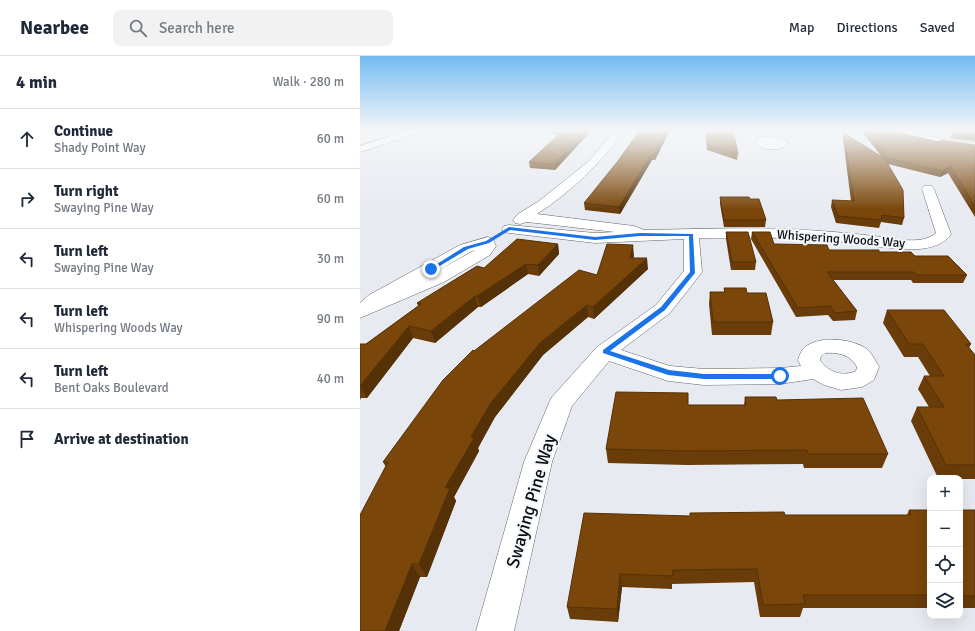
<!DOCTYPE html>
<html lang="en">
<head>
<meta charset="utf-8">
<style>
  body { margin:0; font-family:Signika,sans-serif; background:#f2f2f3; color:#1f2937 }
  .controls { position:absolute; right:12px; bottom:12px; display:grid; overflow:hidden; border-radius:8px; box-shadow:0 4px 16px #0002 }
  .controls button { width:36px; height:36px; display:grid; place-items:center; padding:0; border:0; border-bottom:1px solid #e0e1e3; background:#fff; color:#1f2937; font:20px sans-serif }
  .stop { position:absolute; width:12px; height:12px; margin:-9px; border:3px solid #1a73e8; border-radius:50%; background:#fff }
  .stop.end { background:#1a73e8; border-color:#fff; box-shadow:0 1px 4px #0008 }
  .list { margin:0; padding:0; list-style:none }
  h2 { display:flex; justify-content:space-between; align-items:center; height:52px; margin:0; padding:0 16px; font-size:17px }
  h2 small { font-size:13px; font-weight:400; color:#747a83 }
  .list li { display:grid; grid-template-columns:26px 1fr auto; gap:12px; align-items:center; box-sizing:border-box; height:60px; padding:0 16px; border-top:1px solid #e0e1e3 }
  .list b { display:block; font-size:15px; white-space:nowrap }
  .list p { margin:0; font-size:13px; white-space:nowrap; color:#747a83 }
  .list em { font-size:13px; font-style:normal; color:#747a83 }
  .icon { flex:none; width:22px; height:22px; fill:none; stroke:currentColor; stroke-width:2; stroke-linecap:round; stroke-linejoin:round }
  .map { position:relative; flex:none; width:615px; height:575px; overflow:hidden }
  header { display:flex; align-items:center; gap:24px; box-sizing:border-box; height:56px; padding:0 20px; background:#fff; border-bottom:1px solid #e0e1e3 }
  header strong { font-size:19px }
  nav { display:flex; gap:22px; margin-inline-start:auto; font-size:14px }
  .search { width:280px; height:36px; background:#f2f2f3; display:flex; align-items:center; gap:10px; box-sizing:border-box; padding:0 14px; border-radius:8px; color:#747a83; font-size:15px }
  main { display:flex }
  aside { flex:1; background:#fff }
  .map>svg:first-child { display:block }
</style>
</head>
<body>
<header>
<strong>Nearbee</strong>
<div class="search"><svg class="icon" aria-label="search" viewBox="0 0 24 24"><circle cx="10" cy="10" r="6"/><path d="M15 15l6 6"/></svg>Search here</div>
<nav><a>Map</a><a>Directions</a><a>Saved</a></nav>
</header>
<main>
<aside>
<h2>4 min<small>Walk · 280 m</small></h2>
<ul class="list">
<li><svg class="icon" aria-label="ahead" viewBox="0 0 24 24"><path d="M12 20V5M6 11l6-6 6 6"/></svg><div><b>Continue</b><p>Shady Point Way</p></div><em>60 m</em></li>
<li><svg class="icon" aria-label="right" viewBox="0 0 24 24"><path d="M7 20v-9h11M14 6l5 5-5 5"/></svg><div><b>Turn right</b><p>Swaying Pine Way</p></div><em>60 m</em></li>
<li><svg class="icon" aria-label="left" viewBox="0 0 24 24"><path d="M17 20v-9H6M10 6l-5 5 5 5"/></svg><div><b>Turn left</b><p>Swaying Pine Way</p></div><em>30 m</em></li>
<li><svg class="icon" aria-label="left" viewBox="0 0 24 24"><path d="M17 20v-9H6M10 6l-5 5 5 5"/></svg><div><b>Turn left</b><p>Whispering Woods Way</p></div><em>90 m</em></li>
<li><svg class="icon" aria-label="left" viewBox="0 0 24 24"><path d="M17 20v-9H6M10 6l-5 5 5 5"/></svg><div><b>Turn left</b><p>Bent Oaks Boulevard</p></div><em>40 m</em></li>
<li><svg class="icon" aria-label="arrive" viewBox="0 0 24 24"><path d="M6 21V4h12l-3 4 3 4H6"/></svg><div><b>Arrive at destination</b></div></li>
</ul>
</aside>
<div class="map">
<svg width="615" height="575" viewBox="0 0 615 575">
  <rect width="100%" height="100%" fill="#e7eaf0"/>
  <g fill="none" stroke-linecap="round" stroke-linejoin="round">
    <defs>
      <path id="minor" d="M 50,74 L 63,74 L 61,76 L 0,96 L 0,90 Z
        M 255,74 L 265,74 C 241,107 211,136 177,158 L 274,170 L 284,174 C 342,173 401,170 460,175 C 478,176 496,178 514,180 C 533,182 561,190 576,177 L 562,133 L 564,130 L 572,130 L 574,133 L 591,178 C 585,188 571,192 559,193 C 526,194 492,186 458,183 C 419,181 379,182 339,182 L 342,216 L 339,220 L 310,257 L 261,294 L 310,310 L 344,313 L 420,312 L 441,310 L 438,304 C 440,298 442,292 448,289 C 463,280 489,283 504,291 C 511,295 515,304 519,311 L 514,324 L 502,331 L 481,334 L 464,329 L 453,323 L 420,328 L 344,329 L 308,325 L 249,305 L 212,350 L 192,406 L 154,575 L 116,575 L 164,406 L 189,347 L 192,341 L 237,291 L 296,249 L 324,215 L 324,183 L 235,187 L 149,177 L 144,176 L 142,173 L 144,170 L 149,169 L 235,177 L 255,176 L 167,166 L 160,168 L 155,167 L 153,164 L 158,158 L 179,145 L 229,105 ZM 465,297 C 478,296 491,299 497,311 L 496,315 C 482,321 468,316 460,304 L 461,300 Z
        M 543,74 L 554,74 L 573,81 L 615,87 L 615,93 C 597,91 556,88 543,74 Z
        M 408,80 L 421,82 L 429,87 C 421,96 403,95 395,87 L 398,82 Z
        M 128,181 L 133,183 L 136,190 L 130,199 L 84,226 L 0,262 L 0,247 L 9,239 L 100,189 ZM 115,194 L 72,218 L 112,195 Z"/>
    </defs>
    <!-- minor casing -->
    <use href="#minor" stroke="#616469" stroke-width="1"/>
    <!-- minor -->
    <use href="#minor" fill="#fff" fill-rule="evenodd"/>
  </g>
  <!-- wall -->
  <path fill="#693c09" d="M 182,74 L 232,74 L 195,114 L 170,112 L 169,106 L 198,79 Z
    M 310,74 L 295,104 L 292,104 L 260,158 L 225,154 L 224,147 Z
    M 346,74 L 373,74 L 378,98 L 377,104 L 347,94 Z
    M 501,74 L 531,74 L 532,75 L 579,86 L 615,89 L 615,161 L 588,117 L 580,121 L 528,108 L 544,162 L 542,169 L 521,166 L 519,172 L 476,167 L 471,151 L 472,144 L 491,145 L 483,83 L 484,77 L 521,100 Z
    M 615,74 L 615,85 L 590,82 L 592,76 Z
    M 360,141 L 390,143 L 406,164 L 405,171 L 364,171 L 360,148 Z
    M 366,176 L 396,206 L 395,214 L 371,214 L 366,183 Z
    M 392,176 L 414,188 L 469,194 L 519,196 L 555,200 L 607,219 L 603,227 L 553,227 L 551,224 L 473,224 L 497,255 L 495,264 L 473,265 L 468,259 L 436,261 L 391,183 Z
    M 198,188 L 199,198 L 179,220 L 168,218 L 121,251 L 118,251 L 75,287 L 53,282 L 7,342 L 1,342 L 0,344 L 0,288 L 6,288 L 58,250 L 57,247 L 124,212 Z
    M 273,189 L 273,202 L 288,213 L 234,263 L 228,261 L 183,299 L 135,361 L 118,392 L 119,395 L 94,441 L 96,445 L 67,521 L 60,521 L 39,575 L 0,575 L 26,411 L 23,406 L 114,295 L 237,219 Z
    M 364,232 L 387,237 L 413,266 L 411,279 L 352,279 L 349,248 L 350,236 L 364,236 Z
    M 527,254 L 611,288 L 609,292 L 615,299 L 615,423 L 600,423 L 600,422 L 578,422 L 551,365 L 557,351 L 569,351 L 558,333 L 564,320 L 570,320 L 558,301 L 544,301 L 523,267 Z
    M 385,341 L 417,344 L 528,398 L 522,412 L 444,412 L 443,408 L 327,409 L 248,407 L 246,393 L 328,349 L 384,349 Z
    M 549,454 L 570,454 L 570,552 L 443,552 L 440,561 L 400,561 L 394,526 L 312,528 L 312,533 L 262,531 L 258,566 L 210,563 L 207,551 L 330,460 L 547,459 Z
    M 600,454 L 615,454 L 615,552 L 600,552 Z"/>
  <!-- shaded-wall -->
  <path fill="#553107" d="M 227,74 L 232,74 L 195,114 L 194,108 Z
    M 307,74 L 310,74 L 295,104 L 294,98 Z
    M 291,98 L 292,104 L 260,158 L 259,151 Z
    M 590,110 L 588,117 L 580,121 L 582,115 Z
    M 198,188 L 199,198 L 179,220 L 178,209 Z
    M 273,189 L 274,200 L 271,213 L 270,202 Z
    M 287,202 L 288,213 L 234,263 L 233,251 Z
    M 166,208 L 168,218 L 121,251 L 117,240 Z
    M 115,240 L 118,251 L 75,287 L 71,275 Z
    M 227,249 L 228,261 L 183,299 L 135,361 L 118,392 L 119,395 L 94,441 L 96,445 L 67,521 L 59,508 L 85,432 L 111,381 L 130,348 L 180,287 Z
    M 49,270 L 53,282 L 7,342 L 0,330 Z
    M 52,508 L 60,521 L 39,575 L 25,575 Z
    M 260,518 L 262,531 L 258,566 L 257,553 Z"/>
  <!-- building -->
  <path fill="#7a460a" stroke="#553107" d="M 196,74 L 227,74 L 194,108 L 169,106 L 202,76 Z
    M 280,74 L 307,74 L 294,98 L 291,98 L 259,151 L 224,147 L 258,105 Z
    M 347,74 L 373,74 L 378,98 L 347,89 Z
    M 506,74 L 531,74 L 532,75 L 579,86 L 581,84 L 615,89 L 615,150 L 590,110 L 582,115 L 528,102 Z
    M 595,74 L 615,74 L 615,80 L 592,76 Z
    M 484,77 L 525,103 L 543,134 L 544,162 L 522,159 L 521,164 L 478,160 L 472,144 L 494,145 Z
    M 360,141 L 389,141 L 390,143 L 399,143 L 406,164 L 364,164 Z
    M 366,176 L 388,176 L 396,206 L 372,206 Z
    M 392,176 L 410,176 L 414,188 L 467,189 L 469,194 L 519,194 L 519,196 L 551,196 L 555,200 L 588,200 L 607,219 L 556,219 L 554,216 L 467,216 L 497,255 L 475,257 L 470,250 L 438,252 Z
    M 157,183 L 198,188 L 178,209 L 166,208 L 117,240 L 115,240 L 71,275 L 49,270 L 0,330 L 0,288 L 6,288 L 61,248 L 57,247 L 117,210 L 124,212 Z
    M 247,188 L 273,189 L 270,202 L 287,202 L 233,251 L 227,249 L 180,287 L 130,348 L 111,381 L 114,382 L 85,432 L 90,432 L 59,508 L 52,508 L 25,575 L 0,575 L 0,459 L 28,406 L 23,406 L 83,324 L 113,294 L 114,295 L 219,214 L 237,219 Z
    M 364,232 L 386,232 L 387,237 L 406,237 L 413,266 L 353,266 L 350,236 L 365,236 Z
    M 527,254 L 584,254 L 611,288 L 606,288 L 615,299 L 615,409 L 586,409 L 557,351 L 584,351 L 564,320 L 584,320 L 563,288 L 549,288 Z
    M 256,336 L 328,337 L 328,349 L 386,349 L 385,341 L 416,341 L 417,344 L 503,342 L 528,398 L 448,398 L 447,394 L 327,395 L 246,393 Z
    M 549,454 L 570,454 L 570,539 L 443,539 L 445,548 L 403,549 L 397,513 L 313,514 L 312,520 L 260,518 L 257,553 L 207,551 L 224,457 L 330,460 L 330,457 L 424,456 L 425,459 L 551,459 Z
    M 600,454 L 615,454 L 615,540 L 600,540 Z"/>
  <!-- sky -->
  <linearGradient id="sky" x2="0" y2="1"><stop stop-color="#74bbf1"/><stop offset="0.48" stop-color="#f4f6f8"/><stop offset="1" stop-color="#f4f6f8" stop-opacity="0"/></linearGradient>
  <rect width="615" height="154" fill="url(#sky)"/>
  <!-- route -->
  <path fill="#1a73e8" d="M 149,171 L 235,181 L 280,177 L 333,178 L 335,217 L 305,254 L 250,295 L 309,314 L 344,318 L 420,318 L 424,320 L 420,323 L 344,323 L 308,319 L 243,297 L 243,294 L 301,251 L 330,216 L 329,180 L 280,180 L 235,184 L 150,174 L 129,187 L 108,193 L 73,214 L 69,213 L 104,191 L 126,185 Z"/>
  <g text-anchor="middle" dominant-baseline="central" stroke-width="4" stroke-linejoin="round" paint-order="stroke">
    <!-- far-street labels -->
    <g font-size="13" fill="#0d0e10" stroke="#f4f8fd">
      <text transform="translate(481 183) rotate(4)">Whispering Woods Way</text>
    </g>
    <!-- near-street labels -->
    <g font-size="18" fill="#0d0e10" stroke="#f4f8fd">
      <text transform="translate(171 445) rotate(-74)">Swaying Pine Way</text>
    </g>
  </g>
</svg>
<div class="controls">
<button>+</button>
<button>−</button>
<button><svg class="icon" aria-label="locate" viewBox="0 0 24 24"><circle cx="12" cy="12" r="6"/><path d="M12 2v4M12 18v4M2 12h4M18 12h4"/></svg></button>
<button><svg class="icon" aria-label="layers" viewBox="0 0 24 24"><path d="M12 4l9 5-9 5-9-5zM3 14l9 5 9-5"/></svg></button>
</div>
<div class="stop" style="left:420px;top:320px"></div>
<div class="stop end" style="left:71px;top:213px"></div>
</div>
</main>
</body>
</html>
